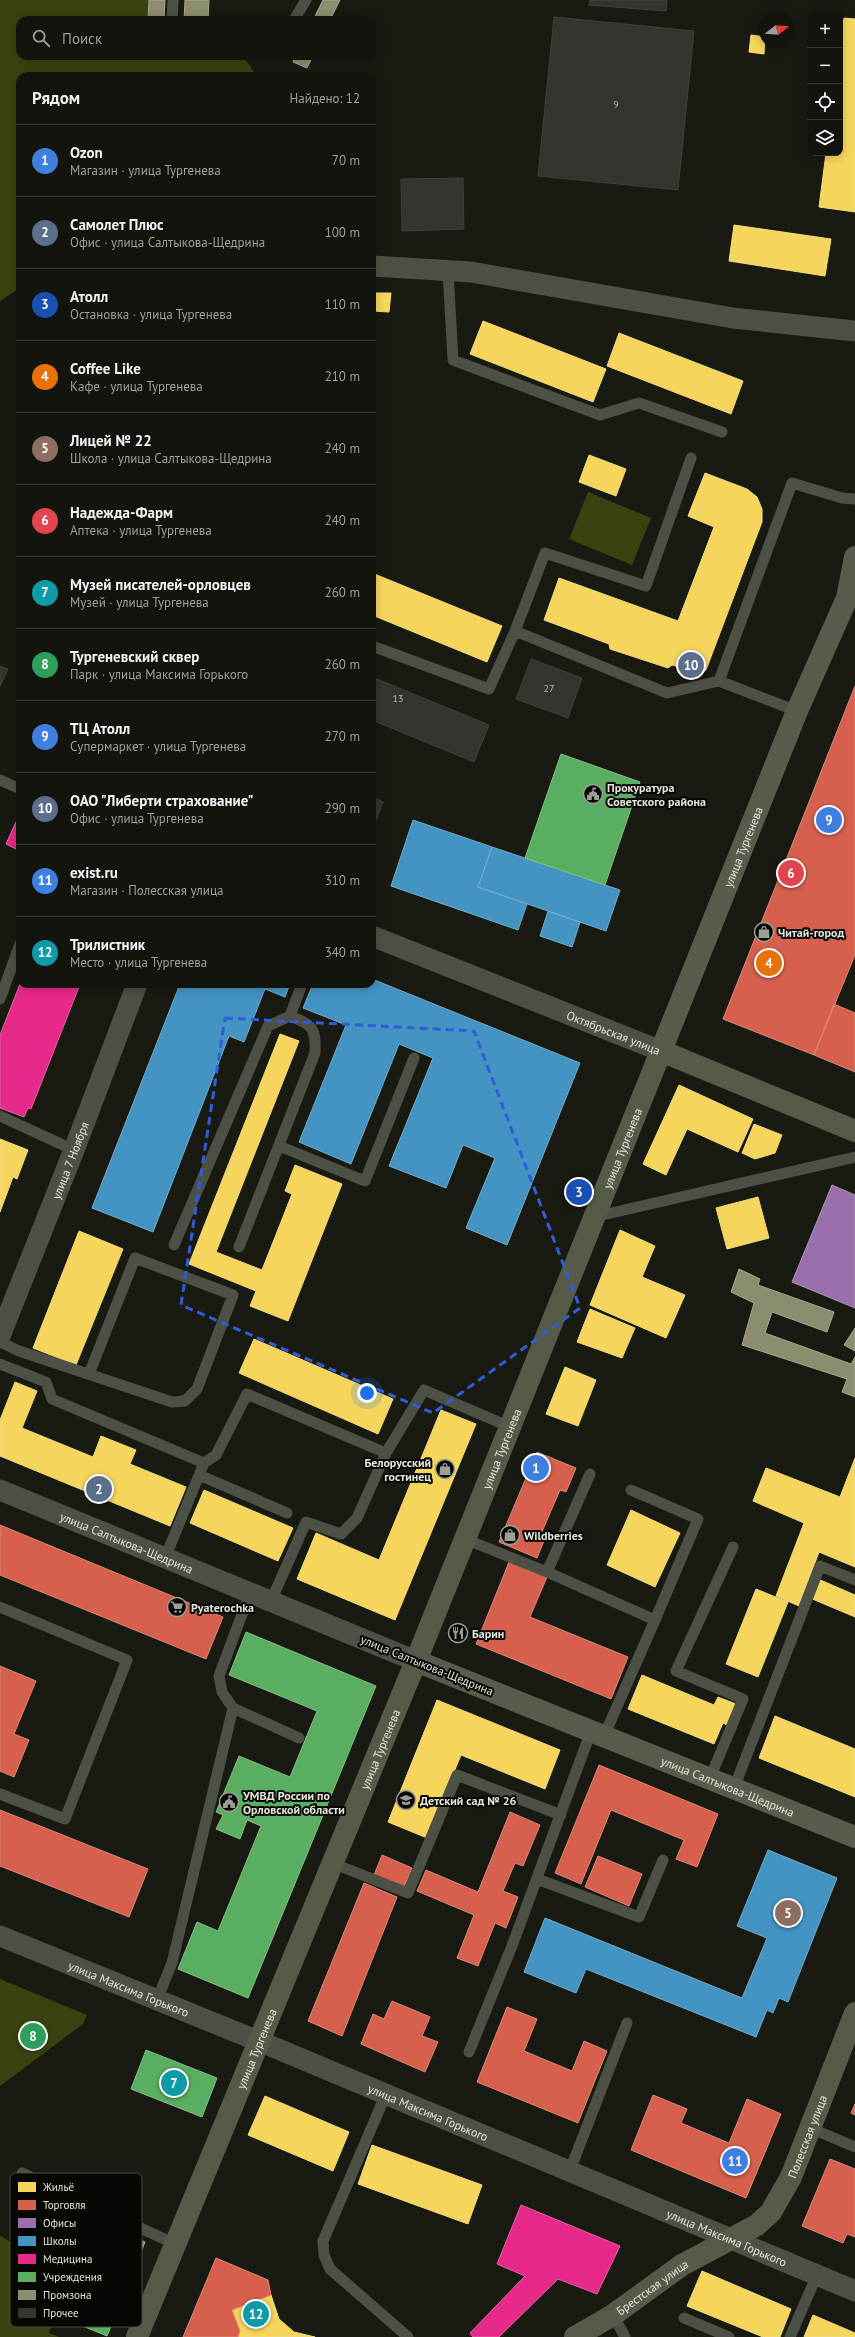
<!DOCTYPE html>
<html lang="ru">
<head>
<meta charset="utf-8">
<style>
  body { margin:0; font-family:"PT Sans",sans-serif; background:#20211c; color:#f1f3f6 }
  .controls { position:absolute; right:12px; top:12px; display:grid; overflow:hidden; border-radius:8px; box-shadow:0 2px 10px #0003 }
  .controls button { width:36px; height:36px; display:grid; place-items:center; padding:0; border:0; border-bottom:1px solid #32332e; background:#13140e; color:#f1f3f6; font:20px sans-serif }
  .compass { position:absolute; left:759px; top:12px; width:36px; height:36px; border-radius:50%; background:#13140e; box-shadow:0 2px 10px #0003; rotate:73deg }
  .you { position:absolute; left:367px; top:1393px; width:14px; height:14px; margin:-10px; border:3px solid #fff; border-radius:50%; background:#1a73e8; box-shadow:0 0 0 6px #1a73e833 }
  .badge { display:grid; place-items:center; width:26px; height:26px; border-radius:50%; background:#9c9f95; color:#fff; font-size:13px; font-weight:700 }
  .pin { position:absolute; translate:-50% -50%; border:2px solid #fff; box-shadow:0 1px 4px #0006 }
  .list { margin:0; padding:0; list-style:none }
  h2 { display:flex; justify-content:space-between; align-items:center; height:52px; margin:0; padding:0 16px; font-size:17px }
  h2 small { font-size:13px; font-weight:400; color:#9d9e9e }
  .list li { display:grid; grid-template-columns:26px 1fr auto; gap:12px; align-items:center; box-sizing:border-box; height:72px; padding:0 16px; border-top:1px solid #32332e }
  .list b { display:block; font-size:15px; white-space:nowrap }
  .list p { margin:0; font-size:13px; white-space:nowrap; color:#9d9e9e }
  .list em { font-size:13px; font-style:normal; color:#9d9e9e }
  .icon { flex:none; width:22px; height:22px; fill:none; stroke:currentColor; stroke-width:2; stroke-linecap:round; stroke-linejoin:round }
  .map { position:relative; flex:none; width:855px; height:2337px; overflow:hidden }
  .search { position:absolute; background:#13140e; box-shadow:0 2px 10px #0003; left:16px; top:16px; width:360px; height:44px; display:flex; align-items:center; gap:10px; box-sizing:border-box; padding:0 14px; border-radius:12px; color:#9d9e9e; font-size:15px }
  .panel { position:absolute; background:#13140e; box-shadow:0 2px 10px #0003; left:16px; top:72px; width:360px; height:916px; border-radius:12px }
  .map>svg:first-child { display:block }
</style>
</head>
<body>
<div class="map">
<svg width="855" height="2337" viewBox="0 0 855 2337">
  <rect width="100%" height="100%" fill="#191a12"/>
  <!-- green -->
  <path fill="#394310" d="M 0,0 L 149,0 L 148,20 L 20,20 L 20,56 L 146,56 L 146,59 L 162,59 L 168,56 L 243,56 L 257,76 L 20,76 L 20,288 L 0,301 Z
    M 588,492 L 651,518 L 632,565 L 569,539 Z
    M 0,1979 L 87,2015 L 83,2024 L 0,2086 Z
    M 0,2235 L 40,2263 L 25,2306 L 53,2319 L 49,2333 L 59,2337 L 0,2337 Z"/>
  <!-- homes -->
  <path fill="#f6d55c" stroke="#f0da82" d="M 844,18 L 855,19 L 855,212 L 819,207 L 826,153 L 840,153 L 840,46 Z
    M 751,35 L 765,37 L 764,54 L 749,52 Z
    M 734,225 L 831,239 L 825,276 L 729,261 Z
    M 372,293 L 391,293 L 389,312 L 372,311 Z
    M 483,321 L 606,369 L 593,402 L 470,354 Z
    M 619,333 L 743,381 L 731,414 L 607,366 Z
    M 589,455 L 626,469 L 616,496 L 579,482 Z
    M 705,473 L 747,489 L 757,497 L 762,509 L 762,522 L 706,670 L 699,673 L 672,665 L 668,668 L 610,649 L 609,644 L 544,620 L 559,578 L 678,621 L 714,527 L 688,516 Z
    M 372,573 L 502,626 L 487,662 L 372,615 Z
    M 280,1034 L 299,1041 L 216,1252 L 262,1270 L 292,1194 L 285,1191 L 295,1165 L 342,1184 L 288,1321 L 250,1306 L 256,1291 L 189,1264 Z
    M 679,1085 L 753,1119 L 738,1152 L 687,1129 L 666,1175 L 643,1164 Z
    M 754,1124 L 782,1135 L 775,1153 L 755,1159 L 742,1153 Z
    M 0,1139 L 28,1150 L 17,1179 L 13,1177 L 0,1212 Z
    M 758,1197 L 769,1238 L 727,1249 L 716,1208 Z
    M 620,1230 L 655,1246 L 642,1277 L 685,1295 L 666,1338 L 590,1305 Z
    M 79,1231 L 123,1249 L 76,1365 L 33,1348 Z
    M 590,1309 L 635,1328 L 622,1358 L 577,1342 Z
    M 254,1339 L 393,1399 L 378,1434 L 239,1373 Z
    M 565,1367 L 596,1380 L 578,1426 L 546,1414 Z
    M 15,1382 L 37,1391 L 22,1428 L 93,1457 L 101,1436 L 136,1450 L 130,1464 L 186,1487 L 170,1526 L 0,1456 L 0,1420 Z
    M 441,1410 L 476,1424 L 395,1620 L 297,1579 L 316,1533 L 379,1560 Z
    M 855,1458 L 855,1567 L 819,1552 L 799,1606 L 776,1596 L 804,1523 L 753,1501 L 766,1468 L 840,1497 Z
    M 204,1490 L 293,1528 L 278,1561 L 190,1523 Z
    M 631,1510 L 680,1533 L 655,1587 L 607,1565 Z
    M 818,1579 L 855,1595 L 855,1617 L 810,1598 Z
    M 756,1589 L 788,1602 L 758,1677 L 726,1664 Z
    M 642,1675 L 714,1705 L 718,1697 L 736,1704 L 727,1725 L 723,1723 L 714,1744 L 628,1709 Z
    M 437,1700 L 560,1750 L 545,1789 L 461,1755 L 427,1838 L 388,1822 Z
    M 775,1716 L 855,1749 L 855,1797 L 759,1758 Z
    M 265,2096 L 349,2132 L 333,2171 L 248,2135 Z
    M 372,2145 L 482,2185 L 468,2224 L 358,2184 Z
    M 702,2271 L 791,2309 L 780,2337 L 763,2337 L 687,2306 Z
    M 271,2295 L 279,2319 L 294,2332 L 315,2337 L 238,2337 L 240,2331 L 232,2310 Z
    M 813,2315 L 855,2333 L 855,2337 L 804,2337 Z"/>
  <!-- shops -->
  <path fill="#d6604d" stroke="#da8878" d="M 855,686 L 855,955 L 814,1055 L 723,1019 Z
    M 834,1004 L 855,1013 L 855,1072 L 814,1055 Z
    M 537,1452 L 576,1468 L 566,1492 L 560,1490 L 541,1534 L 546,1536 L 537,1558 L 499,1542 Z
    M 0,1525 L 223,1617 L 206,1659 L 0,1575 Z
    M 509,1562 L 547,1577 L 530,1617 L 628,1657 L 611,1699 L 476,1644 Z
    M 0,1666 L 36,1681 L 14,1734 L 29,1740 L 14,1777 L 0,1771 Z
    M 599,1765 L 718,1814 L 697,1867 L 676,1859 L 684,1840 L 611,1810 L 581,1884 L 555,1873 Z
    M 0,1810 L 148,1869 L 129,1917 L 0,1866 Z
    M 510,1812 L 540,1825 L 523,1866 L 515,1863 L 503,1891 L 518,1897 L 506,1928 L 495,1923 L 478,1966 L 457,1958 L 474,1915 L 417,1891 L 426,1870 L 478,1892 Z
    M 382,1855 L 412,1868 L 404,1887 L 374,1875 Z
    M 598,1856 L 642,1874 L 629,1906 L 585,1887 Z
    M 364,1883 L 397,1897 L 342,2036 L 308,2021 Z
    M 392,2001 L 430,2017 L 422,2036 L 438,2042 L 425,2072 L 361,2044 L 373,2014 L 384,2019 Z
    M 507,2007 L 537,2019 L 524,2051 L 572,2071 L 584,2041 L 607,2051 L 578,2123 L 477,2082 Z
    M 653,2095 L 687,2109 L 681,2123 L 729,2143 L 747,2099 L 781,2114 L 746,2198 L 631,2150 Z
    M 855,2104 L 855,2115 L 851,2113 Z
    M 830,2159 L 855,2169 L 855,2237 L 847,2234 L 843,2243 L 802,2226 Z
    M 216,2258 L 268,2280 L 271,2295 L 232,2310 L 240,2331 L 238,2337 L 183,2337 Z"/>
  <!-- offices -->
  <path fill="#9970ab" stroke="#af93ba" d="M 832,1185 L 855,1195 L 855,1308 L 792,1282 Z"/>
  <!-- schools -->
  <path fill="#4393c3" stroke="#73acca" d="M 413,820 L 492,847 L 478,887 L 527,904 L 518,930 L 391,886 Z
    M 492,847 L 620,890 L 606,931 L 478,887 Z
    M 548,911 L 580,922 L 572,947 L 540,936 Z
    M 372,979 L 580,1063 L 507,1245 L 466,1228 L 495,1158 L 463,1145 L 446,1188 L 389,1166 L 433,1058 L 399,1044 L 351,1164 L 299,1142 L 346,1025 L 303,1008 L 313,984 L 372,984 Z
    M 180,984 L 290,984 L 285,997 L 265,989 L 244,1042 L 229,1036 L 153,1232 L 92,1208 Z
    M 768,1850 L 837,1878 L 788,2002 L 779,1998 L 773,2013 L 767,2010 L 756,2037 L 586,1969 L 576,1993 L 524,1972 L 545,1918 L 742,1998 L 767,1938 L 737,1926 Z"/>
  <!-- health -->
  <path fill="#e7298a" stroke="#e662a3" d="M 20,813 L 20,851 L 6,844 Z
    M 20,984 L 76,984 L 76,986 L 79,987 L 31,1109 L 28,1108 L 24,1117 L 0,1108 L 0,1035 Z
    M 521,2205 L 620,2246 L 597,2294 L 558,2279 L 499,2337 L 473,2337 L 470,2333 L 525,2276 L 497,2264 Z"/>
  <!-- public -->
  <path fill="#5aae61" stroke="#83bf86" d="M 561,754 L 640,782 L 605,885 L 525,858 Z
    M 246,1632 L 376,1686 L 248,1998 L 178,1969 L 197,1922 L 218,1931 L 261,1826 L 247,1820 L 240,1839 L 216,1829 L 223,1815 L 216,1812 L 239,1756 L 290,1777 L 317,1711 L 229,1675 Z
    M 146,2050 L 217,2078 L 202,2117 L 131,2089 Z
    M 101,2224 L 145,2242 L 107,2336 L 29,2304 L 44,2266 L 78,2280 Z"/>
  <!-- industry -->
  <path fill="#8c8c6e" stroke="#a6a78f" d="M 149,0 L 165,0 L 164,20 L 148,20 Z
    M 185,0 L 209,0 L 208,20 L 184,20 Z
    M 323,0 L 340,0 L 330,20 L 313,20 Z
    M 146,56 L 162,56 L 162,59 L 146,59 Z
    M 295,56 L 313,56 L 307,68 L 293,62 Z
    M 739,1269 L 760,1279 L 758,1285 L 834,1312 L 827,1332 L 772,1312 L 765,1333 L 851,1364 L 855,1357 L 855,1397 L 842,1392 L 847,1379 L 742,1345 L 754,1303 L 731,1292 Z
    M 855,1328 L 855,1351 L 844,1345 Z"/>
  <!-- building -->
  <path fill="#34352e" stroke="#40423a" d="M 590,0 L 667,0 L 666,11 L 589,5 Z
    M 554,17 L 694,31 L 678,190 L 538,176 Z
    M 318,72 L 334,76 L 317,76 Z
    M 463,178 L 464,229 L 402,231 L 401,179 Z
    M 531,659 L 582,678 L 568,718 L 516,699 Z
    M 0,666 L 8,669 L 0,686 Z
    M 372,677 L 489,725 L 474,762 L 372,720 Z
    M 372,797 L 383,802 L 372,830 Z"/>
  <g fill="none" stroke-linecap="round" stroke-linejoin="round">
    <!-- lane -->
    <path stroke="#4d5044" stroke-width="11" d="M 172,20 L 173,0
      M 294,20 L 306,0
      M 448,271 L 453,360 L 600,415 L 639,403 L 722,432
      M 691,458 L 646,586 L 545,553 L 515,631 L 667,693 L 719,681
      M 372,646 L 489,689 L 515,631
      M 797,711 L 719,681 L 792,483 L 842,498 L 855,499
      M 0,780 L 20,789
      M 0,999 L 20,944
      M 0,1116 L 74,1150
      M 279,1146 L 365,1181 L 414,1058
      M 594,1217 L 855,1157
      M 174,1245 L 268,1026 L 290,1016 L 302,984
      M 239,1247 L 315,1053 C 316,1028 313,1025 290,1016
      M 0,1342 L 19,1351 L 172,1402 L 185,1401 L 197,1389 L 233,1295 L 135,1258 L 89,1374
      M 0,1364 L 46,1382 L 52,1399 L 204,1463 L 165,1558
      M 386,1453 L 424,1390 L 510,1427
      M 204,1463 L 216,1455 L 247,1394 L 386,1453 L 357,1518 L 341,1534 L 306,1522 L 271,1601
      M 199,1475 L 287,1513
      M 631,1490 L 698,1519 L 655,1620
      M 465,1539 L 547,1572 L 655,1620 L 604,1736
      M 547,1572 L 590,1474
      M 0,1607 L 127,1660 L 65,1819 L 0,1794
      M 233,1708 L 222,1692 L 219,1676 L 250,1593
      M 710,1778 L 743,1699 L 676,1671 L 733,1547
      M 734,1788 L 820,1566 L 855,1580
      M 332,1863 L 408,1893 L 457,1775 L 561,1815
      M 537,1879 L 639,1917 L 663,1860
      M 157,2000 L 172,1963 L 233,1708 L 299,1738
      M 469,2052 L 512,1946 L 591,1731
      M 386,2094 L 323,2241 L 324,2255 L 330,2269 L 408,2337
      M 810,2128 L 855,2147
      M 570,2170 L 627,2023
      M 22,2173 L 175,2244
      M 613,2315 L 625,2337
      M 684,2318 L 729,2337
      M 790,2337 L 817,2275"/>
    <!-- street -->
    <g stroke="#4d5044" stroke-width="21">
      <path d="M 372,266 L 471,272 L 733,318 L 855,331"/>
      <path id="s1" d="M 372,936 L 661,1051"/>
      <path id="s2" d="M 0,1336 L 74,1150 L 137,984"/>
      <path id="s3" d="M 0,1490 L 416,1661"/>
      <path id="s4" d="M 0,1936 L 278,2049 L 855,2291"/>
    </g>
    <!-- secondary -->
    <g stroke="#595b4d" stroke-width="22">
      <path id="s5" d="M 661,1051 L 797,711 L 847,598 L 855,557"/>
      <path id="s6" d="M 416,1661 L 855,1837"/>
    </g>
    <!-- primary -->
    <g stroke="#565a49" stroke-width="22">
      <path id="s7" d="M 137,2337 L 416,1661 L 661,1051 L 855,1131"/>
      <path id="s8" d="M 575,2337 L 613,2315 L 682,2265 L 757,2225 L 771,2212 L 791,2177 L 855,2013"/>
    </g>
  </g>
  <!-- marked area -->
  <path fill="none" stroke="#315dd8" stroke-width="3" stroke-dasharray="8 5" stroke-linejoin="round" d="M 225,1018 L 474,1031 L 580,1308 L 433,1413 L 181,1305 Z"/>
  <!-- icons -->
  <defs>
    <symbol id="civic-ring" viewBox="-11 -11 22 22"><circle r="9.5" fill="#060703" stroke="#9c9f95" stroke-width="1.5"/><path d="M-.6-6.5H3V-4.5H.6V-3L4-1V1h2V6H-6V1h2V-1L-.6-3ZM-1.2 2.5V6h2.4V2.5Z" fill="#9c9f95"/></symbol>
    <symbol id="shop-ring" viewBox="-11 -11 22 22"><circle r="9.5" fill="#060703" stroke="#9c9f95" stroke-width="1.5"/><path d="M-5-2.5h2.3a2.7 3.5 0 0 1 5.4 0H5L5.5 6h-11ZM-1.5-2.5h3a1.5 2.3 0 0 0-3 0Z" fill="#9c9f95"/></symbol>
    <symbol id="supermarket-ring" viewBox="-11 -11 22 22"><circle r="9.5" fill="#060703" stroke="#9c9f95" stroke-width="1.5"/><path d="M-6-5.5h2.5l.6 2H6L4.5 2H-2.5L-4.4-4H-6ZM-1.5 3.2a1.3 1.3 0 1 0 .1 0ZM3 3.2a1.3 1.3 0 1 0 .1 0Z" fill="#9c9f95"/></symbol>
    <symbol id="restaurant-ring" viewBox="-11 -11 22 22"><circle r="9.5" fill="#060703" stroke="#9c9f95" stroke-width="1.5"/><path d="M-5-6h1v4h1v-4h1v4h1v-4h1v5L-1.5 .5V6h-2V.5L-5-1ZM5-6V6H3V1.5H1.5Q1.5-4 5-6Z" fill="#9c9f95"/></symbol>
    <symbol id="school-ring" viewBox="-11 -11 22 22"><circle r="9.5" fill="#060703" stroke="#9c9f95" stroke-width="1.5"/><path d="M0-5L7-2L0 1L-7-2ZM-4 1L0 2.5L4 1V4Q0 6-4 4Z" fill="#9c9f95"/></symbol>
  </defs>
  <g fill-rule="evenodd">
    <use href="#civic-ring" x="582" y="783" width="22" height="22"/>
    <use href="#shop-ring" x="753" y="921" width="22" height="22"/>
    <use href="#shop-ring" x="434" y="1458" width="22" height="22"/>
    <use href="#shop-ring" x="499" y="1524" width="22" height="22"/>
    <use href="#supermarket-ring" x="166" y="1596" width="22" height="22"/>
    <use href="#restaurant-ring" x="447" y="1622" width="22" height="22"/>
    <use href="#school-ring" x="395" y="1789" width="22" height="22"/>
    <use href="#civic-ring" x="218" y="1791" width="22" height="22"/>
  </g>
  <g text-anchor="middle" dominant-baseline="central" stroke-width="4" stroke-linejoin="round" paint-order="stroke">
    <!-- number labels -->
    <g font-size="10" fill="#b7bab0">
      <text x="616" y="104">9</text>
      <text x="549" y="688">27</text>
      <text x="398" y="698">13</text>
    </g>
    <!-- poi labels -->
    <g font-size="12" font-weight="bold" fill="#e3e6dc" stroke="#060703" text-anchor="start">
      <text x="607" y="787">Прокуратура<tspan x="607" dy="14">Советского района</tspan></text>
      <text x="778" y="932">Читай-город</text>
      <text x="431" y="1462" text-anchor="end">Белорусский<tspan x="431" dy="14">гостинец</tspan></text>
      <text x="524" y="1535">Wildberries</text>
      <text x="191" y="1607">Pyaterochka</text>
      <text x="472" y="1633">Барин</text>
      <text x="243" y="1795">УМВД России по<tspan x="243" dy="14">Орловской области</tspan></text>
      <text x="420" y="1800">Детский сад № 26</text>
    </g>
    <!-- street labels -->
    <g font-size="12" fill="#e3e6dc" stroke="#060703">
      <text stroke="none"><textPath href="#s5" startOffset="220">улица Тургенева</textPath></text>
      <text stroke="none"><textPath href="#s1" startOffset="260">Октябрьская улица</textPath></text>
      <text stroke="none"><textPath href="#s7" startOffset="1284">улица Тургенева</textPath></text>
      <text stroke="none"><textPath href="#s2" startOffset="189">улица 7 Ноября</textPath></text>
      <text stroke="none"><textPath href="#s7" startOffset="960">улица Тургенева</textPath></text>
      <text stroke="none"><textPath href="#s3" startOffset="137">улица Салтыкова-Щедрина</textPath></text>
      <text transform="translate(427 1665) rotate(22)">улица Салтыкова-Щедрина</text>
      <text stroke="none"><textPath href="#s7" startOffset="636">улица Тургенева</textPath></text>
      <text stroke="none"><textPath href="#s6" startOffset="336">улица Салтыкова-Щедрина</textPath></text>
      <text stroke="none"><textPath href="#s4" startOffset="139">улица Максима Горького</textPath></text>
      <text stroke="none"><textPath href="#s7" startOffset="312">улица Тургенева</textPath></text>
      <text stroke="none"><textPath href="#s4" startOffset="463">улица Максима Горького</textPath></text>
      <text stroke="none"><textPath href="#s8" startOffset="317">Полесская улица</textPath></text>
      <text stroke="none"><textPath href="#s4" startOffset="787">улица Максима Горького</textPath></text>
      <text stroke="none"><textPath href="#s8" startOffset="92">Брестская улица</textPath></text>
    </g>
  </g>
  <!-- legend -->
  <rect x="10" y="2173" width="132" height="154" rx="6" fill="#060703" stroke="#484a44" stroke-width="1"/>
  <rect x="18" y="2182" width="18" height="10" fill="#f6d55c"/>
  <rect x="18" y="2200" width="18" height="10" fill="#d6604d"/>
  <rect x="18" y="2218" width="18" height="10" fill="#9970ab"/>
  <rect x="18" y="2236" width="18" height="10" fill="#4393c3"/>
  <rect x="18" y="2254" width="18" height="10" fill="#e7298a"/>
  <rect x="18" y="2272" width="18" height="10" fill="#5aae61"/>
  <rect x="18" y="2290" width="18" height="10" fill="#8c8c6e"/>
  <rect x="18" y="2308" width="18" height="10" fill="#34352e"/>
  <g font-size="11" fill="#e3e6dc">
    <text x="43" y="2191">Жильё</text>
    <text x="43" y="2209">Торговля</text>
    <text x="43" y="2227">Офисы</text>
    <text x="43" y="2245">Школы</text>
    <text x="43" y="2263">Медицина</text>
    <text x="43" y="2281">Учреждения</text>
    <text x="43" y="2299">Промзона</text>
    <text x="43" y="2317">Прочее</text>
  </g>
</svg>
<div class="controls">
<button>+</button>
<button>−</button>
<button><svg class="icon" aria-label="locate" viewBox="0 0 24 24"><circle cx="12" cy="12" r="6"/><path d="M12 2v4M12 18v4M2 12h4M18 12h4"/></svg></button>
<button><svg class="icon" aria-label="layers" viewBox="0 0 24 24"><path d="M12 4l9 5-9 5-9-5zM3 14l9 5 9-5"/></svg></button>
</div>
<svg class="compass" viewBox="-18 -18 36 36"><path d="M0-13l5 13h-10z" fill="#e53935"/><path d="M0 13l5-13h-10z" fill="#9d9e9e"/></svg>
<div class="you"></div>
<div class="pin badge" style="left:536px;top:1468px;background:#3f7fe0">1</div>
<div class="pin badge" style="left:99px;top:1489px;background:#5c6f8a">2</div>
<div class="pin badge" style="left:579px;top:1192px;background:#1a4fb4">3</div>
<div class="pin badge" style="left:769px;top:963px;background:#e8710a">4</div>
<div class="pin badge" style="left:788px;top:1913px;background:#8d6e63">5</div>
<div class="pin badge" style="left:791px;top:873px;background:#e0444e">6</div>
<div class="pin badge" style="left:174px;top:2083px;background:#0f9aa8">7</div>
<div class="pin badge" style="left:33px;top:2036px;background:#2e9e5b">8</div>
<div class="pin badge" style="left:829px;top:820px;background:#3f7fe0">9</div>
<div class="pin badge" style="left:691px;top:665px;background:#5c6f8a">10</div>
<div class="pin badge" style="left:735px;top:2161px;background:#3f7fe0">11</div>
<div class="pin badge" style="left:256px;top:2314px;background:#0f9aa8">12</div>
<div class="search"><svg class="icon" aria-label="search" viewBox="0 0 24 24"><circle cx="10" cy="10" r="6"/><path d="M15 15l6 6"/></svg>Поиск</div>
<section class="panel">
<h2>Рядом<small>Найдено: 12</small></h2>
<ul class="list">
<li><span class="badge" style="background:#3f7fe0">1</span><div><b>Ozon</b><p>Магазин · улица Тургенева</p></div><em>70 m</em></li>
<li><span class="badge" style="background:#5c6f8a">2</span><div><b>Самолет Плюс</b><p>Офис · улица Салтыкова-Щедрина</p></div><em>100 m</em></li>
<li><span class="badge" style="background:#1a4fb4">3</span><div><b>Атолл</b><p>Остановка · улица Тургенева</p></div><em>110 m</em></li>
<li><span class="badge" style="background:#e8710a">4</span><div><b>Coffee Like</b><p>Кафе · улица Тургенева</p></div><em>210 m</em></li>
<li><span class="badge" style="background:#8d6e63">5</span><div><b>Лицей № 22</b><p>Школа · улица Салтыкова-Щедрина</p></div><em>240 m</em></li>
<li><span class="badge" style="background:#e0444e">6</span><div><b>Надежда-Фарм</b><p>Аптека · улица Тургенева</p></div><em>240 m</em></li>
<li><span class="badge" style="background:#0f9aa8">7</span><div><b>Музей писателей-орловцев</b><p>Музей · улица Тургенева</p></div><em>260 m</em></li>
<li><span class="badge" style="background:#2e9e5b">8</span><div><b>Тургеневский сквер</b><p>Парк · улица Максима Горького</p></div><em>260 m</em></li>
<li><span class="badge" style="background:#3f7fe0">9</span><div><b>ТЦ Атолл</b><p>Супермаркет · улица Тургенева</p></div><em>270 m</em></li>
<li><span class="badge" style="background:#5c6f8a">10</span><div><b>ОАО &quot;Либерти страхование&quot;</b><p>Офис · улица Тургенева</p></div><em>290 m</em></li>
<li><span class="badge" style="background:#3f7fe0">11</span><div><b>exist.ru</b><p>Магазин · Полесская улица</p></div><em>310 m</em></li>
<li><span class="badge" style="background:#0f9aa8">12</span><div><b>Трилистник</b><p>Место · улица Тургенева</p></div><em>340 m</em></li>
</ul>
</section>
</div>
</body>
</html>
